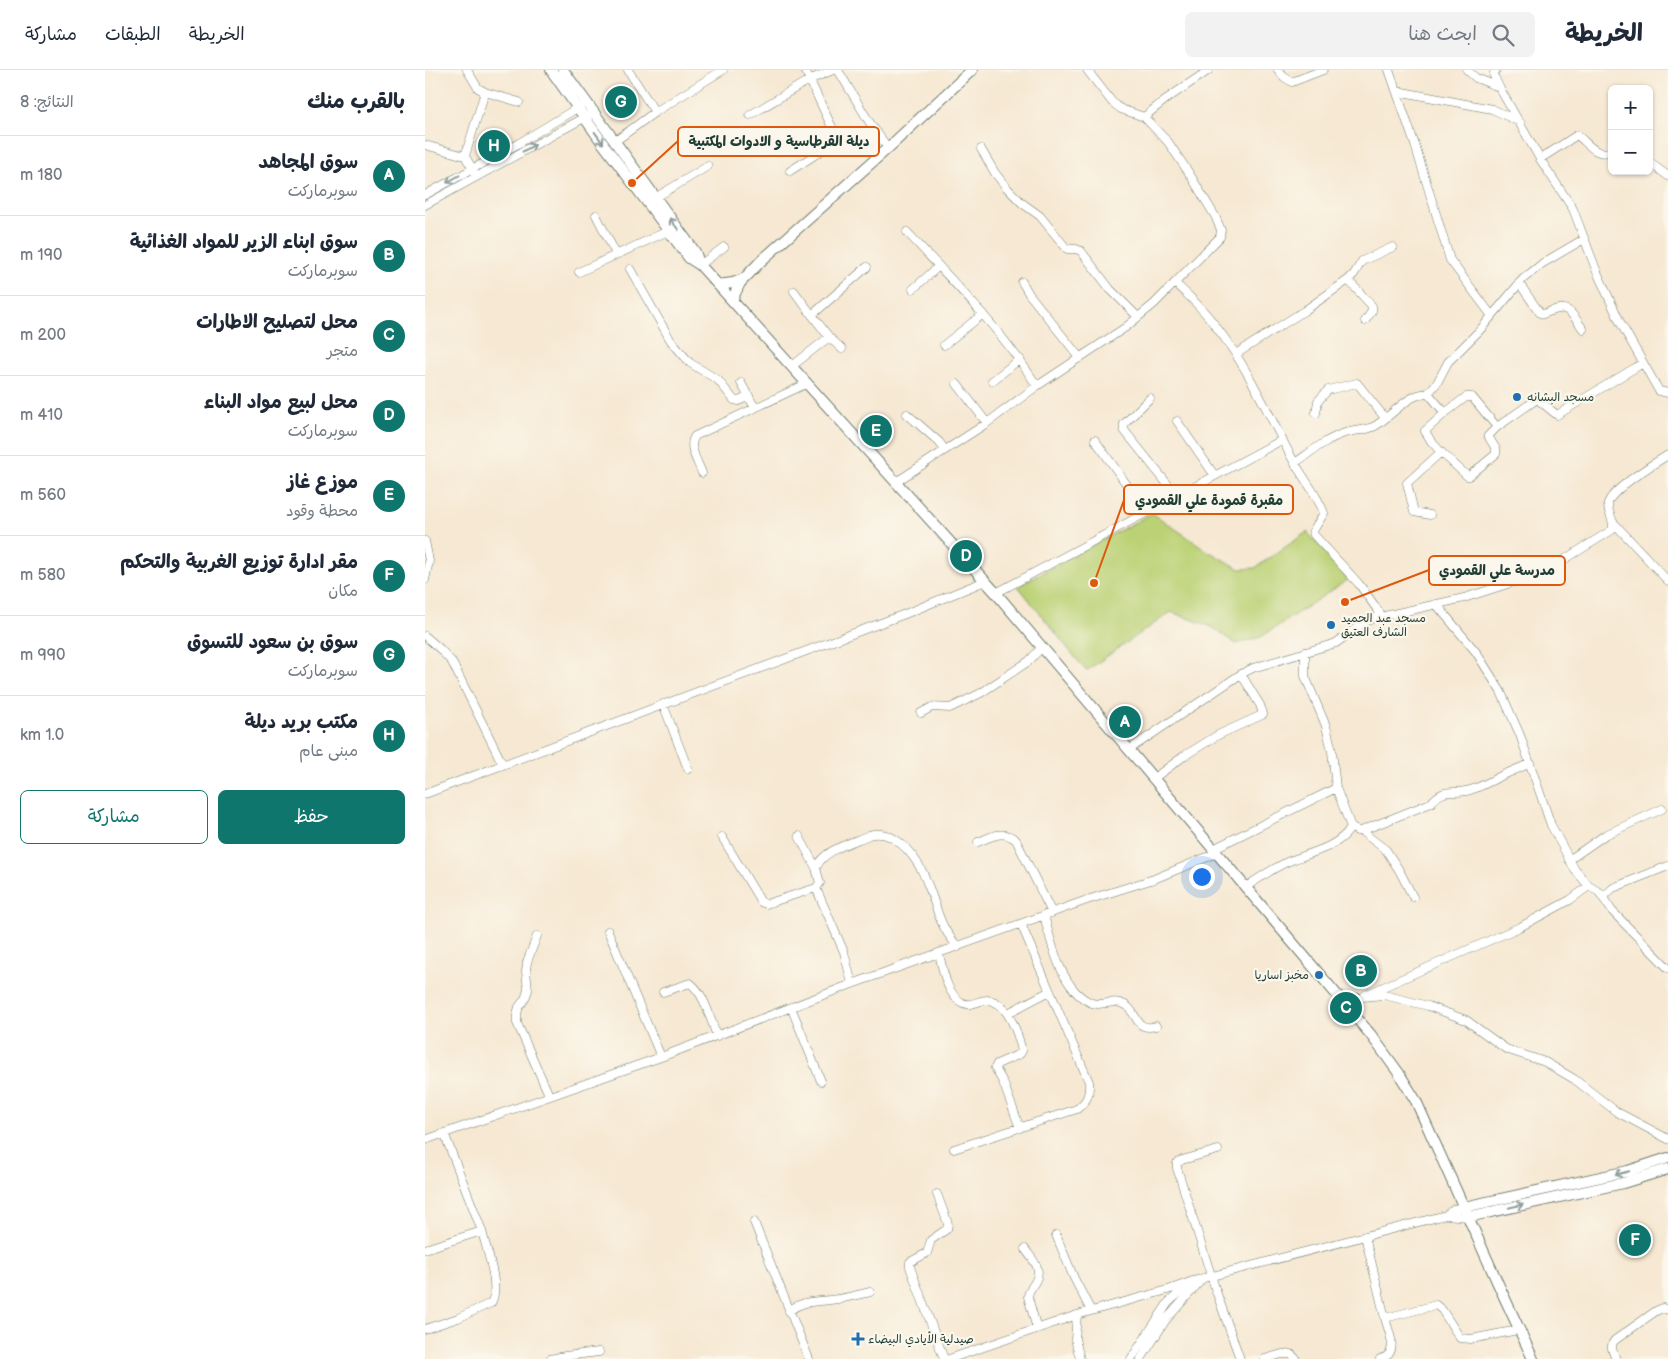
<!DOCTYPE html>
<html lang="ar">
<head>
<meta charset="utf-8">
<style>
  body { margin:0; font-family:"Balsamiq Sans","Playpen Sans Arabic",sans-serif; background:#f2f2f3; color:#1f2937; direction:rtl }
  .controls { position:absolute; right:15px; top:15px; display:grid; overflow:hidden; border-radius:8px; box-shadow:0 1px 4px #0004 }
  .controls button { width:45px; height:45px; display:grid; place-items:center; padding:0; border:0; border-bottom:1px solid #e0e1e3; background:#fff; color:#1f2937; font:25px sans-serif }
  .you { position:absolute; left:776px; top:806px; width:18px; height:18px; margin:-12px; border:4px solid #fff; border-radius:50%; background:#1a73e8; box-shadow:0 0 0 8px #1a73e833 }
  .badge { display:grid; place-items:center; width:32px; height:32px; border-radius:50%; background:#0f766e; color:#fff; font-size:16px; font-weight:700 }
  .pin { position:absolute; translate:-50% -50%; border:2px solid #fff; box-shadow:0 1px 5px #0006 }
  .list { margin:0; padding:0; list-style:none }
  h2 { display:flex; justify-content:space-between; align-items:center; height:65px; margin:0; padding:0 20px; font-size:21px }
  h2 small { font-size:16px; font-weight:400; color:#747a83 }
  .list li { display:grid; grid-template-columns:32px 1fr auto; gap:15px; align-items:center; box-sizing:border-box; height:80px; padding:0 20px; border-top:1px solid #e0e1e3 }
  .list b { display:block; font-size:19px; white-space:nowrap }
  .list p { margin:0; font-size:16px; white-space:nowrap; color:#747a83 }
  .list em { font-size:16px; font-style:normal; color:#747a83 }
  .actions { display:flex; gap:10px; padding:15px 20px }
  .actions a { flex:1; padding:11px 0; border:1px solid #0f766e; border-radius:8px; text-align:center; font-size:18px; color:#0f766e }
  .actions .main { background:#0f766e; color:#fff }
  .icon { flex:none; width:28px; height:28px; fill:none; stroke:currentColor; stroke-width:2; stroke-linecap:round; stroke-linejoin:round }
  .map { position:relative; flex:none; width:1243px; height:1289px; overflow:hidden; direction:ltr }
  header { display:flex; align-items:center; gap:30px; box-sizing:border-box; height:70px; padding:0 25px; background:#fff; border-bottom:1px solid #e0e1e3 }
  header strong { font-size:24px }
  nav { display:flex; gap:28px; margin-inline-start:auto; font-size:18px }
  .search { width:350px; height:45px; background:#f2f2f3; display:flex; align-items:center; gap:12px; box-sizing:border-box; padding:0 18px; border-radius:8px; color:#747a83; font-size:19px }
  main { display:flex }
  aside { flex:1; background:#fff }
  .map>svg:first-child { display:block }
</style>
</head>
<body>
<header>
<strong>الخريطة</strong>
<div class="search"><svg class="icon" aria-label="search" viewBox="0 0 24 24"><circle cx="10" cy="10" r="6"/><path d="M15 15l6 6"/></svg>ابحث هنا</div>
<nav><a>الخريطة</a><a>الطبقات</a><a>مشاركة</a></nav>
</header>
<main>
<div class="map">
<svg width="1243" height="1289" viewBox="0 0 1243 1289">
  <rect width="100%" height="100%" fill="#fbf7ec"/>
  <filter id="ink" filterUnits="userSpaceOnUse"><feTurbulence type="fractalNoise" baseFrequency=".02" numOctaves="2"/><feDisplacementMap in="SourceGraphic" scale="10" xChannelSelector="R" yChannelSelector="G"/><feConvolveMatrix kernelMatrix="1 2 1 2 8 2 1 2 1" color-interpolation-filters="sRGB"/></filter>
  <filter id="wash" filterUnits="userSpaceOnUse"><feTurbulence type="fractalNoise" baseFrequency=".0096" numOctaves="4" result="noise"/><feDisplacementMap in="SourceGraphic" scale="20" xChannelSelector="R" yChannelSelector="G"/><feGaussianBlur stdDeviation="1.12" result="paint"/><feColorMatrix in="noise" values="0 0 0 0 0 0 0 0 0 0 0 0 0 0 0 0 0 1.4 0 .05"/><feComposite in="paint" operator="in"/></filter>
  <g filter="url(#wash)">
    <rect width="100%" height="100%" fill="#f6e8d2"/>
    <!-- green -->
    <path fill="#bbd175" stroke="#6d8754" d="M 727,443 L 783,481 L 815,499 L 830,498 L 882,462 L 924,509 L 836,567 L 811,574 L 787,557 L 746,542 L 661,601 L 593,516 Z"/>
  </g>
  <g filter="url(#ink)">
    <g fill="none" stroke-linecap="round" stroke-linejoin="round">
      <defs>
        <path id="minor" d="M 42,0 L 53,18 L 60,22
          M 203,0 L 230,42
          M 380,0 L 413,70
          M 413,0 L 443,50 L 463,78
          M 853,0 L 859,7 L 867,12 L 898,0
          M 964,0 L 990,75 L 1025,190 L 1067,246
          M 1042,0 L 1051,8 L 1074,17
          M 1071,0 L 1069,3 L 1069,6 L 1074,17 L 1115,89 L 1148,139 L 1172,202 L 1195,252 L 1234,321 L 1243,323
          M 972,21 L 1067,39 L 1095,52
          M 325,45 L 384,10 L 408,0
          M 719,47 L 740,30 L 784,0
          M 189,72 L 230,42 L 298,0
          M 0,75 L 40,86
          M 556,79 L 570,103 L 581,117 L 597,133 L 615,146 L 642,179 L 651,179 L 656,181 L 685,219 L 713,247
          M 1115,89 L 1152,65 C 1163,73 1171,88 1187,81
          M 1224,92 L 1243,106
          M 365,101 L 413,70 L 432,66 L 447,58
          M 50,103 L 40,86 L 60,22 L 94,32
          M 0,125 L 91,75 L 157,35
          M 230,128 L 283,96
          M 0,135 L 168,43
          M 171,145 L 191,184
          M 482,162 C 528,212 576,259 612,316
          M 275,195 L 299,177
          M 205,199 L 246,271 L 265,293 L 293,310 L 309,330 L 314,331 L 324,326
          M 154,202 L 243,161
          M 923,210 L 947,236 L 947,241 L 940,251
          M 597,212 L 604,224 L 655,288
          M 750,213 C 765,227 780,241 792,258 C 823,297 844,346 868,390 C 878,408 892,424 899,443 L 888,461 L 889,465 L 934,514 L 957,546
          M 1094,213 L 1115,243 L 1118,244 C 1143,234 1143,238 1158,259
          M 488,219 L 514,196
          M 369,221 L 387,245
          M 404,267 L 417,279
          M 519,275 L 558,244
          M 811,284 L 879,241 L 923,210 L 929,204 L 937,191 L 968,177
          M 366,297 L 404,267 L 387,245 L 442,197
          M 567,311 L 595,289
          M 316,313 L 330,338
          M 532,314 L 562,353
          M 1003,323 L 1020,343 L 1041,327 L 1047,327 L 1072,357 L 1112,329 L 1132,345 L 1218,293
          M 725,328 L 699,354 L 699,360 L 752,426
          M 891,343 L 893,331 L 903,320 L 932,313 L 960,348
          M 482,344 L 514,372 L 520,380
          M 752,351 L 790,406
          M 670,370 L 722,443
          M 1016,382 L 1006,371 L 1000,361 L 1020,343
          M 870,393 C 886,382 901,369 920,363 C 929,360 941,361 950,356 C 967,346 982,324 1003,323 L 1012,313 L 1023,292 L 1055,260 L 1098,209 L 1118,193 L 1159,169
          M 277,403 C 273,392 262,376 270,366 L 381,314
          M 471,412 L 562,353 L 612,316 L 701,257 L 729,234 L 795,167 L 796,160 L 790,146 L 764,103 L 743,72 L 719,47 L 696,39 L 687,32 L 662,0
          M 1005,445 L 989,442 L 982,413 L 1016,382 L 1042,406 L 1044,406 L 1071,384 L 1071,379 L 1063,366 L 1072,357
          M 1188,452 L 1243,511
          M 0,471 L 4,491 L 0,510
          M 571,523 L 857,370
          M 1011,534 L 1051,582 L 1076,622 L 1095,665 L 1126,755 L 1150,800 L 1164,816 L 1174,822 L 1187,841 L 1243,898
          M 0,566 L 15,579 L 27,592 L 78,695
          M 238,634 L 263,699
          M 496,643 L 507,637 L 525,638 L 556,623 L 604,591 L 617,577
          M 705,679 L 816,604 L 828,598 L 911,573 L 937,554 L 946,549 L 1039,528 L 1092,511 L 1137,491 L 1187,460 C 1191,450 1182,444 1183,434 C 1184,421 1231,392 1243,385
          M 729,708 L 759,686 L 793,665 L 837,645 L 838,644 L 835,635 L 816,604
          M 0,724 L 480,544 L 560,511
          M 926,757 L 932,761 L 936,761 L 1006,733 C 1018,718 1025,724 1041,721 C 1052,719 1060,714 1070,709 C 1081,703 1094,699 1105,693
          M 936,761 L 961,780 L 974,800 L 988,827
          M 297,767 L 336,832 L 341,834 L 391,818 L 395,813 L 391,798 L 374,766
          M 553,772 C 566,767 578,759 591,770 L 627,843
          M 788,779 L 911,718
          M 1144,790 L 1180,765 L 1237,739
          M 391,798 C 398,780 426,773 444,765 C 472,757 495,792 503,815 C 508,827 511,839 516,851 C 520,861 526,869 533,877
          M 821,817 C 834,808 847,799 862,792 C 883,783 914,778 926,757 L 911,718 L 907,681 L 901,656 L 880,606 L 880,582
          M 391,818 L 419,882 L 427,914
          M 1178,827 L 1188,818 L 1243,796
          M 619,845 C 626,873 637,922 667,933 C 678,937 688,928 700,935 C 714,943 709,962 731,956
          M 183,861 L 236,987
          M 112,866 L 102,892 L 101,901 L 103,920 L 100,929 L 94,937 L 92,944 L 92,953 L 124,1025
          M 514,884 C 518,899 521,923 536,932 C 545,938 553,930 562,930 C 583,931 593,964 597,981 L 595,984 L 572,994 L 570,998 L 578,1012 L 595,1058
          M 238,922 L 265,913 C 280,924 285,949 292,966
          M 940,925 L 1095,857 L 1145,830 L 1164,816
          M 916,929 L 959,925 L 1003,936 L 1041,950 L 1081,979 L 1120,992 L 1149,1009 L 1192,1042 L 1243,1069
          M 366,937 L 396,1011
          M 583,943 L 625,921
          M 0,1070 L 236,987 L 427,914 L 662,830 L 729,809 L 792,783
          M 529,1079 L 652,1039 C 662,1031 665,1025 664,1012 L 596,854
          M 793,1080 L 757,1090 L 752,1093 L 752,1098 L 791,1221 L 815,1289
          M 512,1124 L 523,1154 L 522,1159 L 506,1170 L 502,1183 L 485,1192 L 485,1197 L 519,1289
          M 1021,1145 L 1043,1147
          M 329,1152 L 384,1289
          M 631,1165 L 649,1208 L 666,1241
          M 940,1166 L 960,1248
          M 0,1179 L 57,1161 L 19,1063
          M 600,1179 C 608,1190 618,1199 610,1212 C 607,1217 603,1221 603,1227 L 612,1259
          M 364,1241 C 378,1230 389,1232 405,1230 C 419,1229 432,1225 445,1222
          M 652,1245 L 650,1269 L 655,1289
          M 0,1259 L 33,1248 L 66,1233 C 76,1217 61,1179 57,1161
          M 125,1289 L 140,1286 L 174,1282
          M 524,1289 L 652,1245 L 746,1219 L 768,1211 L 1021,1145 L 1029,1139 L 1039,1137
          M 706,1289 L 743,1233 L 764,1214
          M 716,1289 L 740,1251 L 778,1208
          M 840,1289 L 857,1284 L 866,1284 L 871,1289
          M 955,1289 C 958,1288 961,1287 963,1285 C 972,1277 962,1257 960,1248 L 1011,1235 L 1017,1240 L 1035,1268 L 1046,1269 L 1093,1260
          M 1191,1289 C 1188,1282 1184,1276 1190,1270 L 1231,1241 L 1238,1238 L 1243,1240"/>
        <path id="major" d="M 126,0 L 179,75 L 264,188 L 275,195 L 571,523 L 946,965 L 973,1002 L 991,1031 L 1075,1218 L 1108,1289
          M 138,0 L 270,182 L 275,195
          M 293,215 L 308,213 L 319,209
          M 307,230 L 315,213 L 336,191 L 463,78 L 547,0
          M 1039,1137 L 1203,1101 L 1243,1088
          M 1043,1147 L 1198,1113 L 1243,1099"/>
      </defs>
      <!-- minor casing -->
      <use href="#minor" stroke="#6a796b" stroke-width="9"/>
      <!-- major casing -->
      <use href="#major" stroke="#6a796b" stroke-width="12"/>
      <!-- minor -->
      <use href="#minor" stroke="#fff" stroke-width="8"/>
      <!-- major -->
      <use href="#major" stroke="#fff" stroke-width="10"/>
    </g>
    <!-- one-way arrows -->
    <defs><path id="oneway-shaft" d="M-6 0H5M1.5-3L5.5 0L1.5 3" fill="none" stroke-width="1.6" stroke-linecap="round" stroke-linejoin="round" transform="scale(1.25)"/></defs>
    <g stroke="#8f9e9a">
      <use href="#oneway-shaft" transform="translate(174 68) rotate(54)"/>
      <use href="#oneway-shaft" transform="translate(104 78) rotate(-29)"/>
      <use href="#oneway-shaft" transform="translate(28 109) rotate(150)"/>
      <use href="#oneway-shaft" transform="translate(249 154) rotate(-127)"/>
      <use href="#oneway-shaft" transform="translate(1197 1103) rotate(167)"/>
      <use href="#oneway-shaft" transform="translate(1091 1136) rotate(-13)"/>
    </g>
  </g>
  <!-- markers -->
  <g fill="#1f6fb2" stroke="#fbf7ec" stroke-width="2">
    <circle cx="1092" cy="327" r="5"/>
    <circle cx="906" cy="555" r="5"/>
    <circle cx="894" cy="905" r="5"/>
    <path d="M430.5 1261.5h5v5h5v5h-5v5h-5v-5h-5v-5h5z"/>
  </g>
  <g text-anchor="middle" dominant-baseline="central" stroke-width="4.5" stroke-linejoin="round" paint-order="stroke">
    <!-- poi labels -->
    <g font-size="12" fill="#1f3d34" stroke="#fbf7ec" text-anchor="start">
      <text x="1102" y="327">مسجد البشانه</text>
      <text x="916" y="548">مسجد عبد الحميد<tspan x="916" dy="14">الشارف العتيق</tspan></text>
      <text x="884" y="905" text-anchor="end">مخبز اساريا</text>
      <text x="443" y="1269">صيدلية الأيادي البيضاء</text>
    </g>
  </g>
  <!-- callouts -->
  <path fill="none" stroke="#de580e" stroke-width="2" d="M207 113L253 71M669 513L699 430M920 532L1004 500"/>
  <g fill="#de580e" stroke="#fbf7ec" stroke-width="2">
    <circle cx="207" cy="113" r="5"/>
    <circle cx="669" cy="513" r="5"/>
    <circle cx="920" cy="532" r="5"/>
  </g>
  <g fill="#fbf7ec" stroke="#de580e" stroke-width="2">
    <rect x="253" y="57" width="201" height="29" rx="5"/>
    <rect x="699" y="415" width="169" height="29" rx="5"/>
    <rect x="1004" y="486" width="136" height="29" rx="5"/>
  </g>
  <g font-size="14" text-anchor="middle" font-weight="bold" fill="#1f3d34">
    <text x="354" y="76">ديلة القرطاسية و الادوات المكتبية</text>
    <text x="784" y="435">مقبرة قمودة علي القمودي</text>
    <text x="1072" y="505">مدرسة علي القمودي</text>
  </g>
</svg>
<div class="controls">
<button>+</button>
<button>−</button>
</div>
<div class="you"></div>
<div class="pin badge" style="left:700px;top:652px">A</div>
<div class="pin badge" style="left:936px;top:901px">B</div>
<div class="pin badge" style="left:921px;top:938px">C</div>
<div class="pin badge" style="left:541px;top:486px">D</div>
<div class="pin badge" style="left:451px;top:361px">E</div>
<div class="pin badge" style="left:1210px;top:1170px">F</div>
<div class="pin badge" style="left:196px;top:32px">G</div>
<div class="pin badge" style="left:69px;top:76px">H</div>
</div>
<aside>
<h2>بالقرب منك<small>النتائج: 8</small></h2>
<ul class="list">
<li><span class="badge">A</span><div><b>سوق المجاهد</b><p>سوبرماركت</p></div><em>180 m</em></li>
<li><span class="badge">B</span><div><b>سوق ابناء الزير للمواد الغذائية</b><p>سوبرماركت</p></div><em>190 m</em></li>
<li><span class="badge">C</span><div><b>محل لتصليح الاطارات</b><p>متجر</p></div><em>200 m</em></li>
<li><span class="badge">D</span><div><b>محل لبيع مواد البناء</b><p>سوبرماركت</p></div><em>410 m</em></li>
<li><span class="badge">E</span><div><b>موزع غاز</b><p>محطة وقود</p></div><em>560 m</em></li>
<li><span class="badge">F</span><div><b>مقر ادارة توزيع الغربية والتحكم</b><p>مكان</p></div><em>580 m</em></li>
<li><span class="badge">G</span><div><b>سوق بن سعود للتسوق</b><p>سوبرماركت</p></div><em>990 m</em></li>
<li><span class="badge">H</span><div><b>مكتب بريد ديلة</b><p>مبنى عام</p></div><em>1.0 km</em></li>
</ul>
<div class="actions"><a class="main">حفظ</a><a>مشاركة</a></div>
</aside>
</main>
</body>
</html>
